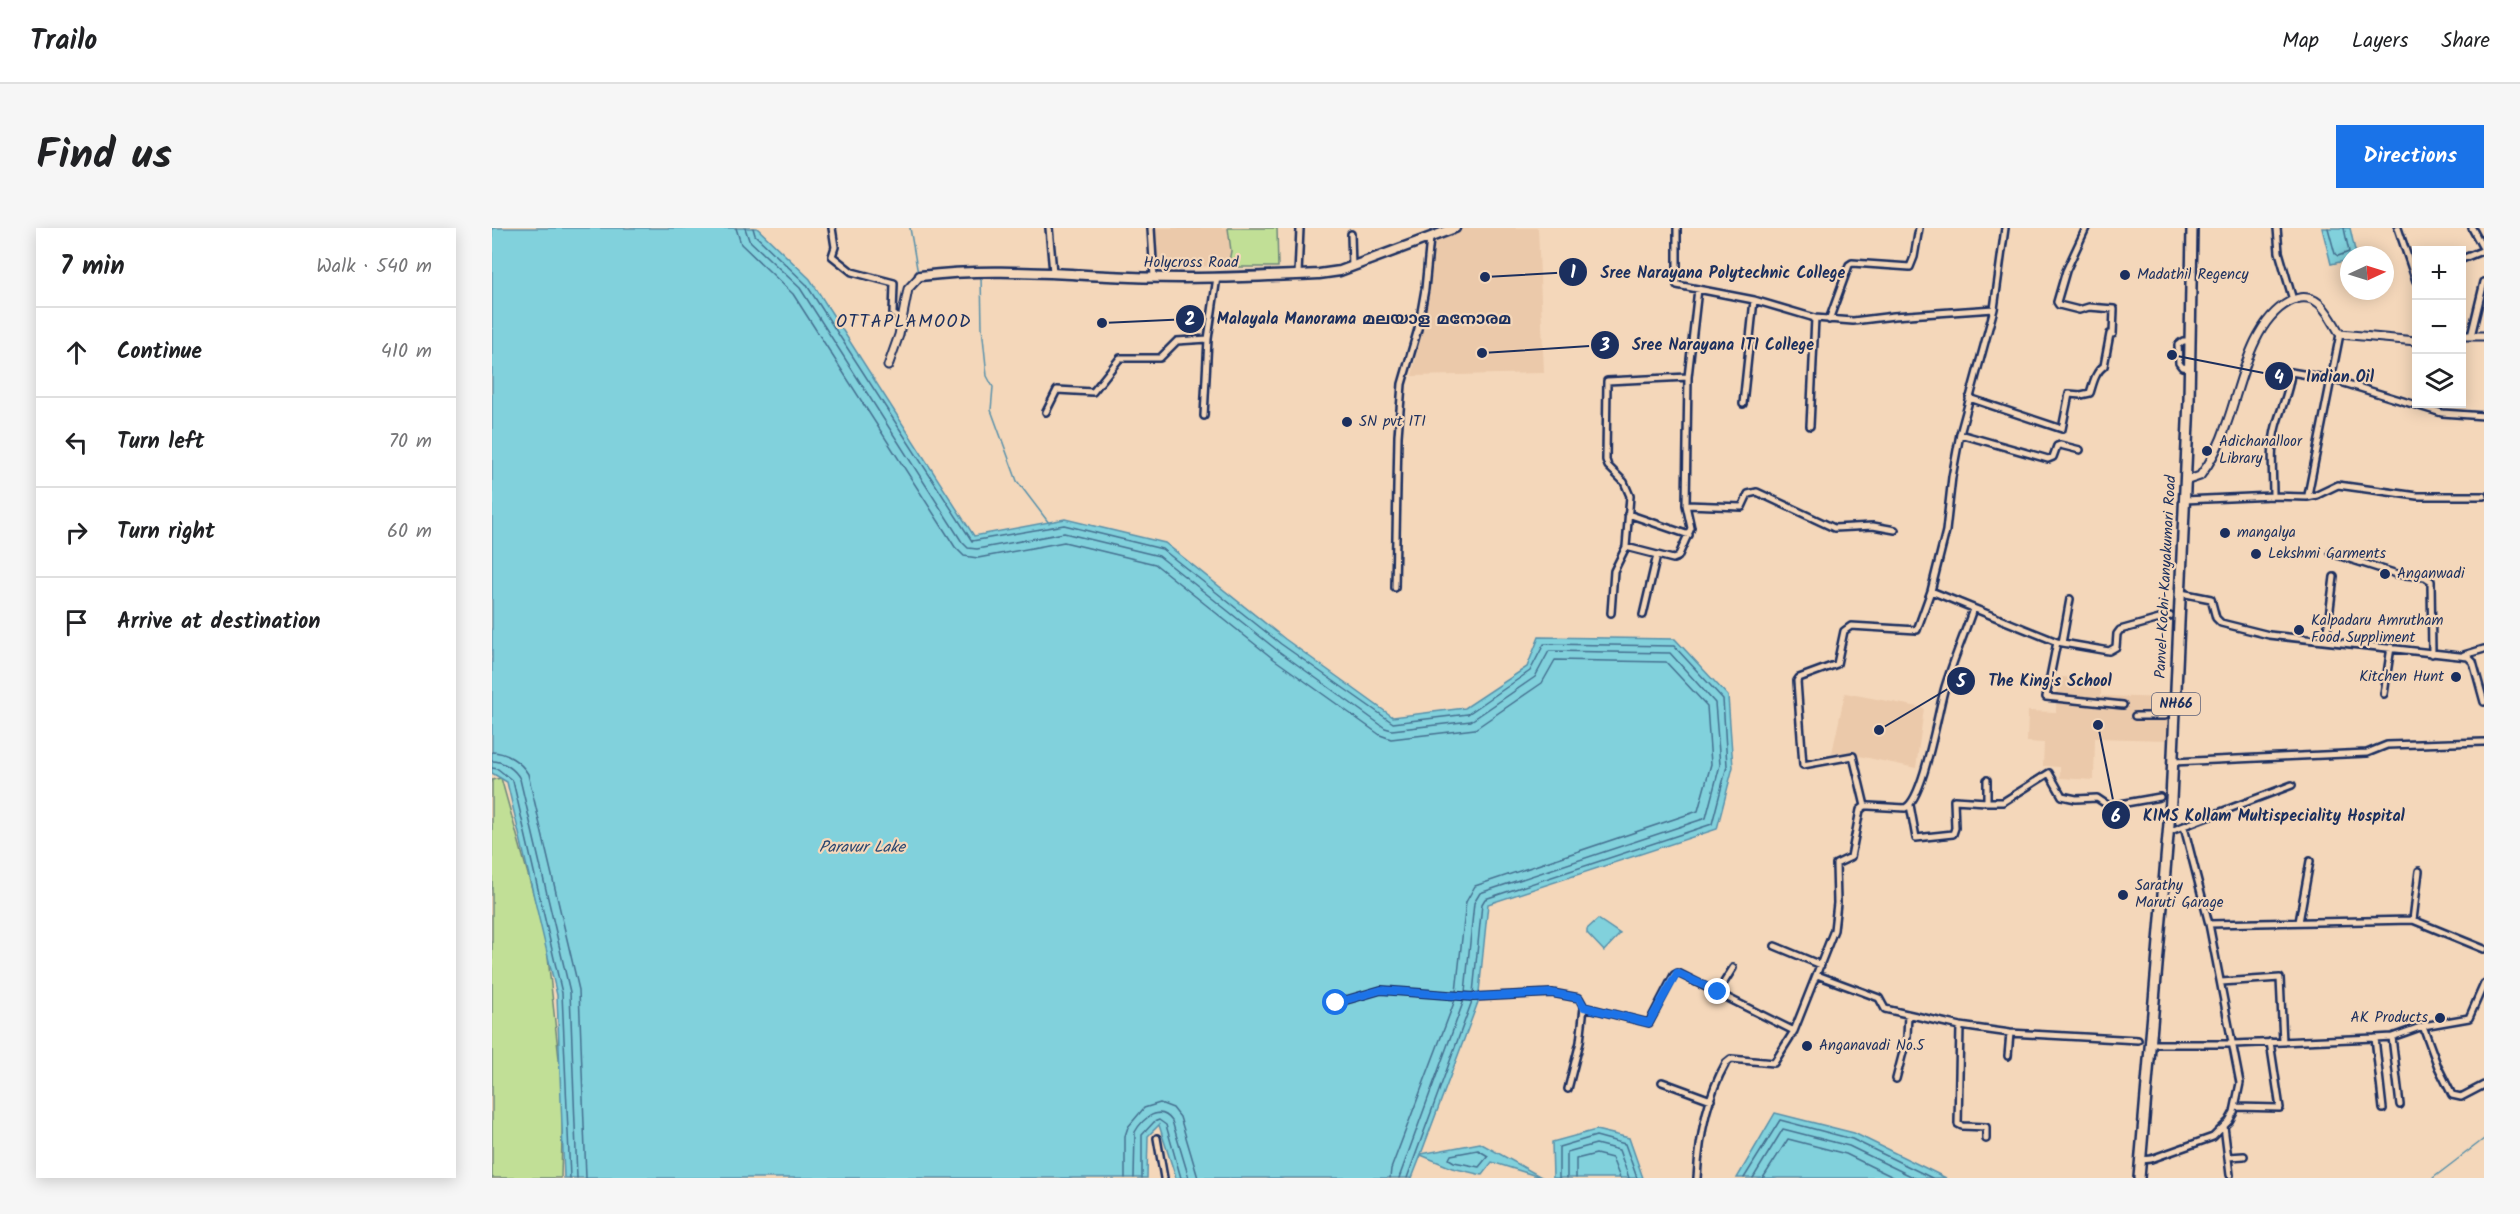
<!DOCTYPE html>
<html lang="en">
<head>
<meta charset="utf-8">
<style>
  body { margin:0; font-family:Kalam,"Noto Sans Malayalam",sans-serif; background:#f6f6f6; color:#202124 }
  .controls { position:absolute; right:18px; top:18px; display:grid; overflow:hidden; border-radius:0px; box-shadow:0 3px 15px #0003 }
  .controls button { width:54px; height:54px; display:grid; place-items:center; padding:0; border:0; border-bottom:2px solid #e0e0e0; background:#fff; color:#202124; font:30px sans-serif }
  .compass { position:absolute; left:1848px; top:18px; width:54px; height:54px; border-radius:50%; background:#fff; box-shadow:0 3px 15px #0003; rotate:86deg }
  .stop { position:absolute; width:18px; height:18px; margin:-14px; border:4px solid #1a73e8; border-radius:50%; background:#fff }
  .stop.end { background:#1a73e8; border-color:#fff; box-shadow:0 2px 6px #0008 }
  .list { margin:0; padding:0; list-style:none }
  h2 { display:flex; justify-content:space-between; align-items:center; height:78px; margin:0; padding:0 24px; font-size:26px }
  h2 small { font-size:20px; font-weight:400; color:#757577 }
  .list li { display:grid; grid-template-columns:39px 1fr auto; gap:18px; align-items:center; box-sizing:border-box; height:90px; padding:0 24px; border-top:2px solid #e0e0e0 }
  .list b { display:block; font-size:22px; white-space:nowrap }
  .list em { font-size:20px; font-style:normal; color:#757577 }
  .icon { flex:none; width:33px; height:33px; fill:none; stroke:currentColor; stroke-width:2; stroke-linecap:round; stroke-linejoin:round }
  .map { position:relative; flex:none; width:1992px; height:950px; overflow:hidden; border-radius:0px }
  header { display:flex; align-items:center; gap:36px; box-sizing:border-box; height:84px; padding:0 30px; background:#fff; border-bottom:2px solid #e0e0e0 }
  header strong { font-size:28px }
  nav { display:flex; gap:33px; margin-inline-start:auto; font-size:21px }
  .intro { display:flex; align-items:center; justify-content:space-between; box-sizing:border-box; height:144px; padding:0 36px }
  h1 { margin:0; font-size:42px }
  .button { padding:15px 27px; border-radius:0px; background:#1a73e8; color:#fff; font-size:21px; font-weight:700 }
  main { display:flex; gap:36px; padding:0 36px }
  aside { flex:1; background:#fff; border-radius:0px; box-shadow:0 3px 15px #0003 }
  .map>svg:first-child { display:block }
</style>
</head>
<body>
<header>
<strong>Trailo</strong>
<nav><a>Map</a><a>Layers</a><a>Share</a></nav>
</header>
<div class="intro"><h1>Find us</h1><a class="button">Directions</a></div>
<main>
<aside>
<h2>7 min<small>Walk · 540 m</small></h2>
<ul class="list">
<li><svg class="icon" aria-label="ahead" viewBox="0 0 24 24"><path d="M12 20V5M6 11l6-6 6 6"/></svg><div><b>Continue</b></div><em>410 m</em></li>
<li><svg class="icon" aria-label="left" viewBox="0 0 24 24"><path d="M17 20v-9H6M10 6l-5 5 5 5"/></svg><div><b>Turn left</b></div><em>70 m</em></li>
<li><svg class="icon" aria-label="right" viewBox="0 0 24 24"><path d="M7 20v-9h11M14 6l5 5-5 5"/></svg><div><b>Turn right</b></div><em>60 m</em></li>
<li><svg class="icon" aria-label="arrive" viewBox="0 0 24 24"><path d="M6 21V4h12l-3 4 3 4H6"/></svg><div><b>Arrive at destination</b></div></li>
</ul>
</aside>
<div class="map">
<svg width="1992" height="950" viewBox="0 0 1992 950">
  <rect width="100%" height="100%" fill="#f4d7ba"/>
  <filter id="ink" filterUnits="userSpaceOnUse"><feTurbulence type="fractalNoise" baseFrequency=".0167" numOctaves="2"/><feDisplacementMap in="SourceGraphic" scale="12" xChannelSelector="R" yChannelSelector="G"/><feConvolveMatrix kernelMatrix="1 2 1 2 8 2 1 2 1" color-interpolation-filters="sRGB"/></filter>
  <g filter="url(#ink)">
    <!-- built -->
    <path fill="#ebc9aa" d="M 657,0 L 785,0 L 786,38 L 660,39 Z
      M 969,0 L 1046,0 L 1052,145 L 920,148 L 933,85 L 942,14 Z
      M 1565,449 L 1609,450 L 1609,468 L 1677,470 L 1676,512 L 1603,510 L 1602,552 L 1568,550 L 1568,539 L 1551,538 L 1552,515 L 1535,514 L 1536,483 L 1564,484 Z
      M 1353,465 L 1432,480 L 1424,540 L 1367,528 L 1340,525 Z"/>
    <!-- green -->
    <path fill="#c1df96" stroke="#6e877a" stroke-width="1.5" d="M 736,0 L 785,0 L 786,39 L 736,39 L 739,23 Z
      M 9,550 L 54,711 L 71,868 L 69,950 L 0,950 L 0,552 Z"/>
    <!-- water -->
    <path fill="#81d1dc" stroke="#5890aa" stroke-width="1.5" d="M 0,0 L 265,0 L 318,51 L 482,308 L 573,291 L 673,315 L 793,411 L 901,489 L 973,480 L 1035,439 L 1047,409 L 1183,411 L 1236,468 L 1241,539 L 1225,601 L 996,676 L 986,774 L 929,926 L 988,915 L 1051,950 L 1000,934 L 990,947 L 960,940 L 929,927 L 920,950 L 684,950 L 667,897 L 656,908 L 655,950 L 72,950 L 65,767 L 15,554 L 0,545 Z
      M 1830,0 L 1858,0 L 1864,27 L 1857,27 L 1857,32 L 1839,36 Z
      M 1106,691 L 1128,706 L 1112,723 L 1095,705 L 1095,701 Z
      M 1283,885 L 1362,905 L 1454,950 L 1245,950 Z
      M 1104,902 L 1137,910 L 1151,950 L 1061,950 L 1060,914 Z"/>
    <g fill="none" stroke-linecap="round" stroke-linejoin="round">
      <!-- shore -->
      <path stroke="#447090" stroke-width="1.5" d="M 244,0 L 249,16 L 301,66 L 463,319 L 472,328 L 486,330 L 572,314 L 663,336 L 779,429 L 888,507 L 899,511 L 983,501 L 1050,455 L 1063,432 L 1174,434 L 1215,478 L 1219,536 L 1206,583 L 983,658 L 974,674 L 964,764
        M 253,0 L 257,12 L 308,60 L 470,314 L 476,320 L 485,321 L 572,305 L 667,328 L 785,422 L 893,500 L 900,502 L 979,493 L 1043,449 L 1057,423 L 1178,425 L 1223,475 L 1228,537 L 1214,590 L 988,665 L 982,675 L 973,764
        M 261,0 L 263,7 L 314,56 L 480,313 L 572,297 L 670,321 L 789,416 L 901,495 L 976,486 L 1038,443 L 1052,416 L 1182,418 L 1231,471 L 1235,538 L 1220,596 L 993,671 L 990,676 L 981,765
        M 1836,0 L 1843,26 L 1846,28 L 1857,24 L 1852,0
        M 0,524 C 14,524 29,534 36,546 L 87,762 L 94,950
        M 0,533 C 11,533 23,541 28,551 L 78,764 L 85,950
        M 0,540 L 6,541 L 21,553 L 70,765 L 78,950
        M 986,922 L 996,928 L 987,939 L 962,934 L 957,931 L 959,927 Z
        M 633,950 L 633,908 L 636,899 L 652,880 L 668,875 L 681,880 L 688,889 L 706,950
        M 642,950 L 643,904 C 651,890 668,876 680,893 L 697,950
        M 650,950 L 650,907 L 662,894 L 667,892 L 674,897 L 689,950
        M 898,950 L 899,941 L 963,772
        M 907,950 L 972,772
        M 915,950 L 980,773
        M 1067,950 L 1067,919 L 1104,908 L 1133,916 L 1145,950
        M 1075,950 L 1075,924 L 1104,916 L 1127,922 L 1137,950
        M 1084,950 L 1084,931 L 1104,926 L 1120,930 L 1128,950
        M 1252,950 L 1288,892 L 1360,911 L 1440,950
        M 1261,950 L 1291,901 L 1357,918 L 1423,950
        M 1271,950 L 1296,911 L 1354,926 L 1403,950"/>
      <!-- stream -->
      <path stroke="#5890aa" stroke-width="1.5" d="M 418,0 L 426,46
        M 449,50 L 489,48 L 490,99 L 495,148 L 501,159 L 499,182 L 525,253 L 557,295
        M 1941,950 L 1992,911"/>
      <defs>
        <path id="minor" d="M 340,0 L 343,19 L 340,28 L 360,44 L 402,55 L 401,86 L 410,92
          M 557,0 L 561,44
          M 659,0 L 662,49
          M 1185,0 L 1185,57 L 1262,72 L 1323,90
          M 1513,0 L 1502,81 L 1468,206 L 1460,249 L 1454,303 L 1439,363 L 1565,414 L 1617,423 L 1624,419 L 1625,406 L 1628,402 L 1678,388
          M 1785,0 L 1787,24 L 1801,72
          M 1906,0 L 1924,53
          M 1980,0 L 1992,22
          M 859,6 L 860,39
          M 1970,31 L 1992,22
          M 806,47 L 808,0
          M 1337,92 L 1357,37 L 1360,35 L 1418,39 L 1422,29 L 1427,0
          M 1848,106 C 1837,160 1827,213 1816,267 L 1815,269 L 1781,268 C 1781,246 1778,220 1784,198 C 1789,179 1798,164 1799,144 L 1839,151 L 1950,185 L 1992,188
          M 1979,108 L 1992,54
          M 1698,140 L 1690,139 L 1687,135 L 1686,117 L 1691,113 L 1698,113
          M 1477,170 L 1570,201 L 1577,166 L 1589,167 L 1598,165 C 1601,156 1603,144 1612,138 L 1618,106 L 1621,106 L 1622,81 L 1597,79 L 1587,82 L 1567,77 L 1565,74 L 1574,43 L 1594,0
          M 1251,176 L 1262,72
          M 554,184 L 565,162 L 601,164 L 628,130 L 668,130 L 685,113 L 716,111
          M 712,188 L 716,111 L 725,49
          M 1318,198 L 1323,90 L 1361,93 L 1402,88 L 1502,81
          M 1468,206 L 1556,231 L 1561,229 L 1565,218 L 1568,217 L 1588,222
          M 1815,269 L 1825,267 L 1846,257 L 1925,268 L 1992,268
          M 1692,272 L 1781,268
          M 1194,277 L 1250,279 L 1256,266 L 1265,264 L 1342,300 L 1381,298 L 1403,302
          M 1136,286 L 1197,307
          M 1134,319 L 1181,331 L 1186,329 L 1199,300 L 1194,277 L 1196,149 L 1206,61
          M 1839,325 L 1905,346 L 1933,349 L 1939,353 L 1940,426
          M 903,360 L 906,208 L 910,156 L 926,101 L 933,61 L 938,10
          M 1689,365 L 1719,371 L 1724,390 L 1729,395 L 1777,407 L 1976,429 L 1981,434 L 1992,474
          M 1119,385 L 1122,343 L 1134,319 L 1138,268 L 1132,254 L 1116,238 L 1114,232 L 1115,153 L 1196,149
          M 1151,387 L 1165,327
          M 1834,412 L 1842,349
          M 1565,414 L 1554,469 L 1631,477
          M 1570,415 L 1578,371
          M 1972,427 L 1992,421
          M 1892,466 L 1899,419
          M 1643,488 L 1673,488
          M 1681,534 L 1875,525 L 1895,517 L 1992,514
          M 1495,574 L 1511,574 L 1557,545 L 1570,568 L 1584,571 L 1605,570 L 1617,578 L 1668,569
          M 1418,577 L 1424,610 L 1461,606 L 1463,600 L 1462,572 L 1495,574 L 1495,552
          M 1373,578 L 1361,528 L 1311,537 L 1305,453 L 1307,450 L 1345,436 L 1352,403 L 1359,398 L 1425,402 L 1439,363
          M 1676,604 L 1800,557
          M 1921,692 L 1927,643
          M 1807,694 L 1818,633
          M 1717,696 L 1921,692 L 1992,721
          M 1283,718 L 1329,737
          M 1325,747 L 1387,770 L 1393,781 L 1468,798 L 1518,805 L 1646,812
          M 1729,754 L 1788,750 L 1791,814
          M 1226,764 L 1241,740
          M 844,775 L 889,762 L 982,769 L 1060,765 L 1087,770 L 1092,779 L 1157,795 L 1182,747 L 1186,745 L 1302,803
          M 1468,798 L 1466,896 L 1470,898 L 1494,899 L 1494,911
          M 1931,798 L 1946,839 L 1960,867 L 1969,869 L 1992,857
          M 1900,809 L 1908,877
          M 1883,810 L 1891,881
          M 1658,816 L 1742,816 L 1883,810 L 1900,809 L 1931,798 L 1977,790 L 1992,756
          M 1516,828 L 1518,805
          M 1404,851 L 1415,809 L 1416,786
          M 1170,854 L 1219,872
          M 1076,861 L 1088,814 L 1092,779
          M 1743,879 L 1788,880 L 1778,814
          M 1732,898 L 1738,947
          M 665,910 L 672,950
          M 1736,929 L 1752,928
          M 1649,932 L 1659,931 L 1721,909 L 1737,893 L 1742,884 L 1748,855 L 1717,696 L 1692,599
          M 1205,950 C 1207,912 1215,868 1234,835 L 1239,831 L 1282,835 L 1302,803 L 1342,702 L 1345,675 L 1344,636 L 1359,629 L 1368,582 L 1373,578 L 1377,578 L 1413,580 C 1432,571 1446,482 1453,459 C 1461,433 1472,407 1481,381"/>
        <path id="tertiary" d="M 1970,108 L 1992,108
          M 396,138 L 407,107 L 416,61 L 428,48
          M 1693,253 L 1708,248 C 1720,233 1729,213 1735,195 C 1749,156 1759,94 1797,74 C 1824,59 1836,85 1848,106 L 1924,113"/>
        <path id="secondary" d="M 428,48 C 491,40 553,45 616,48 C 686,52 757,49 827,46 L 848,43 L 963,0"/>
        <path id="trunk" d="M 1647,950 L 1679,572 L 1697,172 L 1700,0"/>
      </defs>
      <!-- minor casing -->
      <use href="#minor" stroke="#1b2f5e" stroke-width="10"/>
      <!-- tertiary casing -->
      <use href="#tertiary" stroke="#1b2f5e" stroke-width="11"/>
      <!-- secondary casing -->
      <use href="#secondary" stroke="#1b2f5e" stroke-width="13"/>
      <!-- trunk casing -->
      <use href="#trunk" stroke="#1b2f5e" stroke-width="14"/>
      <!-- minor -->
      <use href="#minor" stroke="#f4d7ba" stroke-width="5"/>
      <!-- tertiary -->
      <use href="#tertiary" stroke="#f4d7ba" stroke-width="7"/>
      <!-- secondary -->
      <use href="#secondary" stroke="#f4d7ba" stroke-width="8"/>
      <!-- trunk -->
      <use href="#trunk" stroke="#f4d7ba" stroke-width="9"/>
    </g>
  </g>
  <g fill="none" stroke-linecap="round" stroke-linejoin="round" filter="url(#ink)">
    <!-- route -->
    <path stroke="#1a73e8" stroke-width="8" d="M 844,775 L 889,762 L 982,769 L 1060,765 L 1087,770 L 1092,779 L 1157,795 L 1185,745 L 1226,764"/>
  </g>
  <!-- markers -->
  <g fill="#1b2f5e" stroke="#f4d7ba" stroke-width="2">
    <circle cx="1633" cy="47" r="6"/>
    <circle cx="855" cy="194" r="6"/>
    <circle cx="1715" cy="223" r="6"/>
    <circle cx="1733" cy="305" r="6"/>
    <circle cx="1764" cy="326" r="6"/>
    <circle cx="1893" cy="346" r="6"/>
    <circle cx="1807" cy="402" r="6"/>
    <circle cx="1964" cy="449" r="6"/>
    <circle cx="1631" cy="667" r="6"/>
    <circle cx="1948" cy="790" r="6"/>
    <circle cx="1315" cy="818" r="6"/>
  </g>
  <g text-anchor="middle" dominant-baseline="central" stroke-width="4.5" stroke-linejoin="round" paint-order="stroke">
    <!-- shield labels -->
    <rect fill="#f4d7ba" stroke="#5c617a" stroke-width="1.5" x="1660" y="465" width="48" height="22" rx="4.5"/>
    <g font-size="14" font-weight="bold" fill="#1b2f5e">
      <text x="1684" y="476">NH66</text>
    </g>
    <!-- street labels -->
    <g font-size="15" fill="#1b2f5e" stroke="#f4d7ba">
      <text x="699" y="35">Holycross Road</text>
      <text transform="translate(1674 349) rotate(-87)">Panvel-Kochi-Kanyakumari Road</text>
    </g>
    <!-- poi labels -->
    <g font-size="15" fill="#1b2f5e" stroke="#f4d7ba" text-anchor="start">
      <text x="1645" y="47">Madathil Regency</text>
      <text x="867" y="194">SN pvt ITI</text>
      <text x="1727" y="214">Adichanalloor<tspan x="1727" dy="17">Library</tspan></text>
      <text x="1745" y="305">mangalya</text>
      <text x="1776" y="326">Lekshmi Garments</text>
      <text x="1905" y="346">Anganwadi</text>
      <text x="1819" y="393">Kalpadaru Amrutham<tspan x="1819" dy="17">Food Suppliment</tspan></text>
      <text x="1952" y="449" text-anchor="end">Kitchen Hunt</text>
      <text x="1643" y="658">Sarathy<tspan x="1643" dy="17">Maruti Garage</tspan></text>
      <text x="1936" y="790" text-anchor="end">AK Products</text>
      <text x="1327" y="818">Anganavadi No.5</text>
    </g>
    <!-- water labels -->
    <g font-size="16" font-style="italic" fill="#2a4771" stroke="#f4d7ba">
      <text x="370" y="619">Paravur Lake</text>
    </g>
    <!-- quarter labels -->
    <g font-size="18" letter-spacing="1.5" fill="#1b2f5e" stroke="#f4d7ba">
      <text x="412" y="94">OTTAPLAMOOD</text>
    </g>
  </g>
  <!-- callouts -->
  <path fill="none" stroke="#1b2f5e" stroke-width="2" d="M993 49L1081 44M610 95L698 91M990 125L1113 117M1680 127L1787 148M1387 502L1469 453M1606 497L1624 587"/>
  <g fill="#1b2f5e" stroke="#f4d7ba" stroke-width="2">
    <circle cx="993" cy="49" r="6"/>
    <circle cx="610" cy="95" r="6"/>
    <circle cx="990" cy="125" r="6"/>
    <circle cx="1680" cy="127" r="6"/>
    <circle cx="1387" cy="502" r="6"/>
    <circle cx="1606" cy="497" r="6"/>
    <circle cx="1081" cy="44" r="15"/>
    <circle cx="698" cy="91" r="15"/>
    <circle cx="1113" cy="117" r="15"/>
    <circle cx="1787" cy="148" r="15"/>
    <circle cx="1469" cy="453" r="15"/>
    <circle cx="1624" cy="587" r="15"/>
  </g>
  <g font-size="18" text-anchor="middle" font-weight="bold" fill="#fff">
    <text x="1081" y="50">1</text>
    <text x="698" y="97">2</text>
    <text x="1113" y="123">3</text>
    <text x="1787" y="155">4</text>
    <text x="1469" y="459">5</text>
    <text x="1624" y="594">6</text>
  </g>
  <g font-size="16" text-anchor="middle" font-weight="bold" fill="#1b2f5e" stroke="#f4d7ba" stroke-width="4.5" stroke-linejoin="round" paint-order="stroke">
    <text x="1231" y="50">Sree Narayana Polytechnic College</text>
    <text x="872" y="96">Malayala Manorama മലയാള മനോരമ</text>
    <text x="1231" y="122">Sree Narayana ITI College</text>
    <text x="1848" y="154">Indian Oil</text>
    <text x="1558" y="458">The King's School</text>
    <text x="1782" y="593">KIMS Kollam Multispeciality Hospital</text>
  </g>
</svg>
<div class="controls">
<button>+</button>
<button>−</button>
<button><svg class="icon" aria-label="layers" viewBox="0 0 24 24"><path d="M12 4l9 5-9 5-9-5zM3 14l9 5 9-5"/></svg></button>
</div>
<svg class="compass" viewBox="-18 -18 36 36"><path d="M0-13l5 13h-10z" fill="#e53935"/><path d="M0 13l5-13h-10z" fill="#757577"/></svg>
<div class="stop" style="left:844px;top:775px"></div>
<div class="stop end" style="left:1226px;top:764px"></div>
</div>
</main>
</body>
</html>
